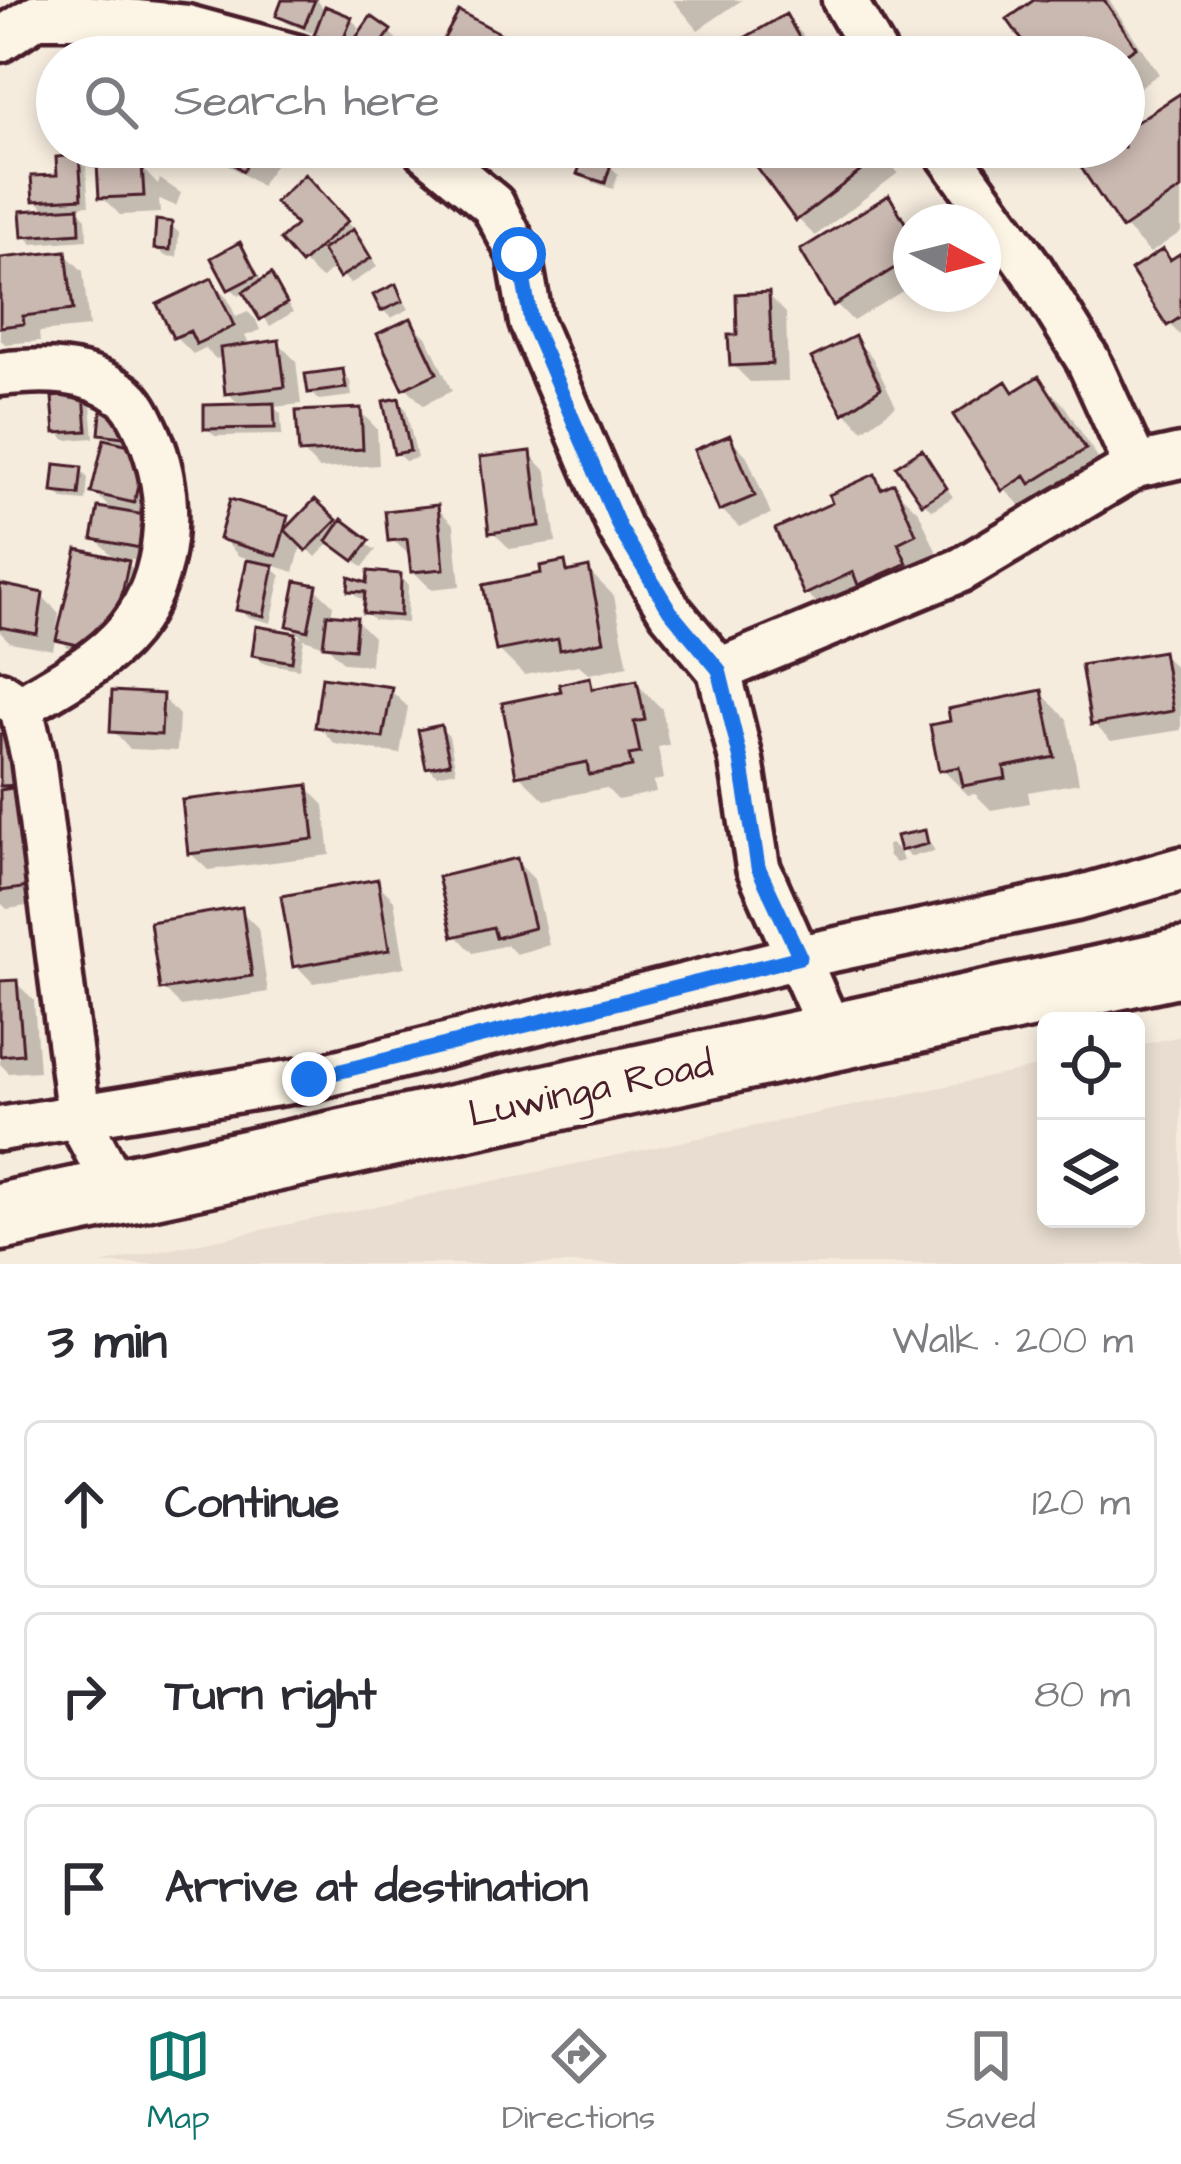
<!DOCTYPE html>
<html lang="en">
<head>
<meta charset="utf-8">
<style>
  body { margin:0; font-family:"Architects Daughter",sans-serif; background:#f2f2f3; color:#2b2b33 }
  .controls { position:absolute; right:36px; bottom:36px; display:grid; overflow:hidden; border-radius:18px; box-shadow:0 6px 18px #0003 }
  .controls button { width:108px; height:108px; display:grid; place-items:center; padding:0; border:0; border-bottom:3px solid #e1e1e2; background:#fff; color:#2b2b33; font:60px sans-serif }
  .compass { position:absolute; left:893px; top:204px; width:108px; height:108px; border-radius:50%; background:#fff; box-shadow:0 6px 18px #0003; rotate:97deg }
  .stop { position:absolute; width:36px; height:36px; margin:-27px; border:9px solid #1a73e8; border-radius:50%; background:#fff }
  .stop.end { background:#1a73e8; border-color:#fff; box-shadow:0 3px 12px #0008 }
  .list { margin:0; padding:0; list-style:none }
  h2 { display:flex; justify-content:space-between; align-items:center; height:156px; margin:0; padding:0 48px; font-size:51px }
  h2 small { font-size:39px; font-weight:400; color:#7c7c81 }
  .list li { display:grid; grid-template-columns:78px 1fr auto; gap:36px; align-items:center; box-sizing:border-box; height:168px; margin:0 24px 24px; padding:0 24px; border:3px solid #e1e1e2; border-radius:18px }
  .list b { display:block; font-size:45px; white-space:nowrap }
  .list em { font-size:39px; font-style:normal; color:#7c7c81 }
  .icon { flex:none; width:66px; height:66px; fill:none; stroke:currentColor; stroke-width:2; stroke-linecap:round; stroke-linejoin:round }
  .map { position:relative; flex:none; width:1181px; height:1264px; overflow:hidden }
  .search { position:absolute; background:#fff; box-shadow:0 6px 18px #0003; left:36px; right:36px; top:36px; height:132px; display:flex; align-items:center; gap:30px; box-sizing:border-box; padding:0 42px; border-radius:66px; color:#7c7c81; font-size:45px }
  .sheet { height:732px; background:#fff }
  nav { display:flex; justify-content:space-around; align-items:center; box-sizing:border-box; height:168px; border-top:3px solid #e1e1e2; background:#fff; font-size:33px; color:#7c7c81 }
  nav a { display:grid; justify-items:center; gap:6px }
  nav .on { color:#0f766e }
  .map>svg:first-child { display:block }
</style>
</head>
<body>
<div class="map">
<svg width="1181" height="1264" viewBox="0 0 1181 1264">
  <rect width="100%" height="100%" fill="#f5ecde"/>
  <filter id="ink" filterUnits="userSpaceOnUse"><feTurbulence type="fractalNoise" baseFrequency=".00833" numOctaves="2"/><feDisplacementMap in="SourceGraphic" scale="24" xChannelSelector="R" yChannelSelector="G"/><feConvolveMatrix kernelMatrix="1 2 1 2 8 2 1 2 1" color-interpolation-filters="sRGB"/></filter>
  <g filter="url(#ink)">
    <!-- built -->
    <path fill="#e8ddd0" d="M 1181,1036 L 1181,1264 L 100,1264 L 1046,1065 L 1046,1219 L 1136,1219 L 1136,1046 Z"/>
    <!-- shadow -->
    <path fill="#0003" d="M 286,0 L 317,0 L 323,8 L 351,19 L 359,27 L 353,43 L 389,32 L 397,40 L 386,57 L 355,57 L 326,43 L 313,30 L 312,33 L 287,23 L 279,15 Z
      M 673,0 L 742,0 L 698,30 Z
      M 1040,0 L 1109,0 L 1159,74 L 1124,98 L 1124,57 L 1037,57 Z
      M 786,17 L 803,35 L 815,57 L 743,57 Z
      M 531,53 L 535,57 L 439,55 Z
      M 1181,96 L 1181,232 L 1150,253 L 1125,227 L 1087,147 L 1124,147 L 1124,133 Z
      M 99,147 L 135,147 L 136,168 L 141,167 L 158,185 L 160,179 L 181,193 L 176,206 L 159,199 L 160,213 L 120,215 L 102,197 Z
      M 215,147 L 286,147 L 261,186 L 230,166 Z
      M 790,147 L 879,147 L 898,173 L 815,236 L 798,219 Z
      M 78,158 L 86,167 L 89,205 L 74,206 L 86,218 L 87,240 L 33,244 L 25,236 L 48,212 L 36,200 Z
      M 610,166 L 618,174 L 613,189 L 589,181 L 581,173 Z
      M 322,195 L 363,240 L 377,267 L 350,284 L 335,266 L 321,279 L 303,262 Z
      M 888,199 L 911,226 L 911,286 L 853,321 L 836,304 Z
      M 171,225 L 179,233 L 177,257 L 165,256 L 157,248 Z
      M 240,246 L 263,283 L 270,278 L 293,312 L 270,326 L 246,292 L 239,296 L 231,288 Z
      M 65,254 L 83,271 L 89,327 L 39,332 L 40,341 L 5,344 L 0,339 L 0,261 Z
      M 1181,256 L 1181,336 L 1169,324 L 1172,262 Z
      M 211,282 L 228,299 L 236,317 L 248,312 L 256,320 L 260,330 L 245,336 L 251,347 L 278,343 L 296,361 L 301,404 L 274,407 L 281,414 L 282,435 L 215,436 L 207,428 L 242,407 L 228,393 L 224,356 L 216,359 L 205,348 L 193,354 L 175,336 Z
      M 396,287 L 409,309 L 391,318 L 383,310 Z
      M 768,295 L 786,313 L 788,381 L 750,382 L 733,365 L 740,338 Z
      M 410,321 L 428,339 L 452,391 L 423,405 L 406,387 Z
      M 854,339 L 872,357 L 896,406 L 863,430 L 845,412 Z
      M 342,373 L 350,381 L 352,396 L 319,400 L 310,392 Z
      M 1038,379 L 1064,405 L 1109,476 L 1030,515 L 1004,489 L 1006,384 L 1015,394 Z
      M 83,397 L 91,405 L 94,438 L 66,440 L 58,432 Z
      M 398,401 L 406,409 L 417,458 L 405,461 L 396,453 Z
      M 126,406 L 173,567 L 122,558 L 145,581 L 125,667 L 77,656 L 56,635 L 53,650 L 10,642 L 0,632 L 0,587 L 41,595 L 59,613 L 56,635 L 60,635 L 117,561 L 95,538 L 115,513 L 94,492 L 107,438 L 102,433 Z
      M 360,411 L 377,429 L 379,465 L 319,469 L 302,451 Z
      M 730,438 L 747,456 L 771,514 L 739,527 L 721,509 Z
      M 530,454 L 547,472 L 556,542 L 510,549 L 492,531 Z
      M 929,461 L 953,497 L 932,510 L 924,503 Z
      M 80,470 L 88,478 L 86,501 L 63,499 L 55,491 Z
      M 874,477 L 886,490 L 893,487 L 919,512 L 940,560 L 832,619 L 807,593 Z
      M 315,504 L 340,528 L 376,550 L 363,567 L 332,541 L 316,557 L 302,543 L 294,572 L 269,564 L 281,576 L 271,623 L 248,617 L 240,609 L 251,559 L 239,556 L 222,538 L 287,519 L 294,526 Z
      M 437,508 L 454,525 L 460,586 L 431,589 L 413,571 L 412,557 L 391,539 Z
      M 564,564 L 573,573 L 588,570 L 614,596 L 628,666 L 589,674 L 579,665 L 524,675 L 499,650 L 544,576 Z
      M 400,577 L 408,585 L 407,623 L 374,620 L 366,612 L 367,599 L 359,598 L 351,590 Z
      M 315,588 L 333,605 L 331,617 L 356,620 L 373,637 L 370,665 L 344,663 L 328,647 L 304,639 L 299,669 L 263,663 L 255,654 L 259,630 L 302,637 L 290,625 Z
      M 1162,654 L 1181,673 L 1181,730 L 1111,741 L 1094,724 Z
      M 589,680 L 599,691 L 636,683 L 662,709 L 669,745 L 658,747 L 664,779 L 653,781 L 656,792 L 618,800 L 606,788 L 545,800 L 519,775 L 564,694 Z
      M 390,690 L 408,707 L 400,754 L 335,744 L 318,726 Z
      M 1041,693 L 1067,719 L 1079,783 L 1028,792 L 1030,803 L 991,810 L 975,794 L 968,795 L 942,769 Z
      M 162,697 L 179,715 L 177,751 L 130,749 L 113,731 Z
      M 440,728 L 449,736 L 456,771 L 437,775 L 429,767 Z
      M 0,737 L 61,901 L 7,909 L 0,902 Z
      M 307,788 L 324,805 L 330,855 L 208,870 L 190,853 Z
      M 924,834 L 935,851 L 910,857 L 902,849 Z
      M 892,844 L 900,852 L 903,861 L 896,863 L 888,855 L 887,845 Z
      M 516,861 L 534,879 L 549,945 L 516,954 L 507,945 L 473,953 L 456,935 Z
      M 377,883 L 394,900 L 405,967 L 313,983 L 296,965 Z
      M 241,911 L 258,928 L 268,992 L 181,1006 L 163,988 Z
      M 16,983 L 34,1000 L 39,1071 L 9,1073 L 0,1064 L 0,984 Z"/>
    <!-- building -->
    <path fill="#cab9b1" stroke="#4a1f2b" stroke-width="3" d="M 282,0 L 315,0 L 304,27 L 276,16 Z
      M 1034,0 L 1104,0 L 1136,47 L 1121,57 L 1034,57 L 1007,19 Z
      M 325,6 L 352,17 L 341,46 L 314,35 Z
      M 459,11 L 533,51 L 529,57 L 435,55 Z
      M 786,14 L 810,57 L 739,57 L 732,45 Z
      M 371,16 L 391,30 L 373,57 L 353,57 L 346,52 Z
      M 1181,93 L 1181,189 L 1122,229 L 1072,154 L 1082,147 L 1124,147 L 1124,130 Z
      M 96,147 L 120,147 L 121,166 L 142,164 L 144,196 L 99,198 Z
      M 211,147 L 258,147 L 243,171 Z
      M 785,147 L 878,147 L 883,154 L 796,221 L 757,168 Z
      M 79,155 L 82,198 L 33,201 L 31,176 L 57,175 L 56,157 Z
      M 584,155 L 611,164 L 605,183 L 577,174 Z
      M 305,174 L 348,221 L 301,264 L 280,240 L 296,225 L 275,202 Z
      M 889,195 L 911,233 L 911,258 L 833,306 L 800,250 Z
      M 79,207 L 80,233 L 22,237 L 20,211 Z
      M 156,220 L 172,222 L 170,250 L 154,249 Z
      M 353,229 L 371,258 L 339,278 L 322,250 Z
      M 240,242 L 257,275 L 228,290 L 211,258 Z
      M 1163,249 L 1170,260 L 1181,253 L 1181,317 L 1167,326 L 1131,270 Z
      M 66,251 L 73,310 L 23,316 L 24,324 L 0,327 L 0,258 Z
      M 271,274 L 287,303 L 260,320 L 243,292 Z
      M 212,278 L 234,326 L 196,344 L 190,331 L 173,338 L 157,304 Z
      M 396,284 L 403,301 L 381,311 L 373,295 Z
      M 769,292 L 772,364 L 730,366 L 728,335 L 737,335 L 736,294 Z
      M 411,318 L 437,373 L 403,389 L 377,334 Z
      M 855,336 L 881,388 L 843,414 L 811,358 Z
      M 279,340 L 285,387 L 225,394 L 220,348 Z
      M 343,369 L 346,388 L 308,393 L 305,374 Z
      M 1039,376 L 1086,449 L 1030,484 L 1025,476 L 1002,491 L 953,415 L 1006,381 L 1013,392 Z
      M 84,394 L 87,431 L 55,433 L 52,397 Z
      M 399,398 L 410,451 L 394,454 L 383,401 Z
      M 102,402 L 127,403 L 124,437 L 99,434 Z
      M 274,403 L 275,428 L 204,429 L 204,405 Z
      M 361,408 L 363,449 L 299,453 L 296,411 Z
      M 730,435 L 755,496 L 719,511 L 694,450 Z
      M 104,439 L 146,449 L 134,503 L 91,493 Z
      M 922,449 L 947,488 L 922,504 L 896,466 Z
      M 531,451 L 540,526 L 489,533 L 480,457 Z
      M 55,464 L 82,467 L 79,495 L 52,492 Z
      M 875,474 L 881,489 L 894,483 L 916,534 L 898,543 L 907,563 L 858,585 L 853,572 L 804,595 L 775,529 L 832,503 L 829,495 Z
      M 230,499 L 288,516 L 277,556 L 219,539 Z
      M 315,499 L 337,520 L 306,551 L 285,530 Z
      M 438,505 L 444,569 L 411,572 L 407,539 L 388,541 L 385,511 Z
      M 98,507 L 162,518 L 156,551 L 92,539 Z
      M 342,519 L 370,540 L 354,561 L 327,541 Z
      M 77,549 L 129,561 L 109,652 L 56,640 Z
      M 247,560 L 274,565 L 264,616 L 236,610 Z
      M 565,561 L 567,572 L 589,567 L 604,641 L 560,650 L 558,639 L 496,651 L 483,585 L 541,573 L 540,566 Z
      M 368,571 L 401,574 L 400,616 L 363,613 L 365,592 L 348,591 L 349,577 L 367,583 Z
      M 296,581 L 317,585 L 308,631 L 287,626 Z
      M 0,584 L 43,593 L 37,634 L 0,627 Z
      M 327,614 L 357,617 L 354,649 L 323,646 Z
      M 256,626 L 296,633 L 292,662 L 252,655 Z
      M 1163,651 L 1173,711 L 1091,725 L 1081,665 Z
      M 322,677 L 392,687 L 383,738 L 315,727 Z
      M 590,677 L 592,689 L 637,680 L 645,720 L 634,722 L 640,753 L 629,755 L 632,767 L 589,775 L 587,762 L 516,776 L 502,703 L 561,691 L 559,684 Z
      M 1042,690 L 1055,757 L 1004,767 L 1006,778 L 963,786 L 959,767 L 939,771 L 930,725 L 950,721 L 948,709 Z
      M 112,691 L 163,694 L 161,735 L 110,732 Z
      M 441,725 L 450,763 L 426,768 L 418,730 Z
      M 15,733 L 20,785 L 0,786 L 0,734 Z
      M 31,785 L 45,885 L 0,891 L 0,790 Z
      M 308,785 L 314,839 L 188,854 L 182,800 Z
      M 925,830 L 928,844 L 900,851 L 896,836 Z
      M 517,858 L 534,928 L 496,938 L 493,927 L 453,937 L 438,877 Z
      M 378,879 L 389,950 L 293,967 L 281,896 Z
      M 242,907 L 252,976 L 160,990 L 150,922 Z
      M 17,980 L 23,1054 L 0,1056 L 0,981 Z"/>
    <g fill="none" stroke-linecap="round" stroke-linejoin="round">
      <defs>
        <path id="street" d="M 844,0 L 877,57
          M 0,40 L 37,16 L 76,16 L 187,27 L 298,57
          M 423,147 L 493,205 L 519,254 L 531,322 L 620,529 L 670,611 L 719,670 L 741,760 L 758,867 L 833,1037
          M 943,147 L 1032,270 L 1088,360 L 1136,466
          M 0,374 C 44,369 86,368 123,395 C 135,403 142,420 148,433 C 173,491 172,563 137,618 C 110,660 62,681 21,707
          M 719,670 L 961,570 L 1136,466 L 1181,456
          M 0,693 L 21,707 L 33,758 L 79,1119 L 118,1192
          M 0,1129 L 309,1079 L 799,957 L 1075,899 L 1181,869"/>
        <path id="highway" d="M 0,1217 L 1181,962"/>
      </defs>
      <!-- street casing -->
      <use href="#street" stroke="#4a1f2b" stroke-width="51"/>
      <!-- highway casing -->
      <use href="#highway" stroke="#4a1f2b" stroke-width="75"/>
      <!-- street -->
      <use href="#street" stroke="#fcf5e5" stroke-width="42"/>
      <!-- highway -->
      <use href="#highway" stroke="#fcf5e5" stroke-width="66"/>
    </g>
  </g>
  <g fill="none" stroke-linecap="round" stroke-linejoin="round" filter="url(#ink)">
    <!-- route -->
    <path stroke="#1a73e8" stroke-width="15" d="M 309,1079 L 800,957 L 758,867 L 741,760 L 719,670 L 670,611 L 620,529 L 531,322 L 519,254"/>
  </g>
  <g text-anchor="middle" dominant-baseline="central" stroke-width="10" stroke-linejoin="round" paint-order="stroke">
    <!-- street labels -->
    <g font-size="39" fill="#4a1f2b" stroke="#fcf5e5">
      <text transform="translate(591 1090) rotate(-12)">Luwinga Road</text>
    </g>
  </g>
</svg>
<div class="controls">
<button><svg class="icon" aria-label="locate" viewBox="0 0 24 24"><circle cx="12" cy="12" r="6"/><path d="M12 2v4M12 18v4M2 12h4M18 12h4"/></svg></button>
<button><svg class="icon" aria-label="layers" viewBox="0 0 24 24"><path d="M12 4l9 5-9 5-9-5zM3 14l9 5 9-5"/></svg></button>
</div>
<svg class="compass" viewBox="-18 -18 36 36"><path d="M0-13l5 13h-10z" fill="#e53935"/><path d="M0 13l5-13h-10z" fill="#7c7c81"/></svg>
<div class="stop" style="left:519px;top:254px"></div>
<div class="stop end" style="left:309px;top:1079px"></div>
<div class="search"><svg class="icon" aria-label="search" viewBox="0 0 24 24"><circle cx="10" cy="10" r="6"/><path d="M15 15l6 6"/></svg>Search here</div>
</div>
<section class="sheet">
<h2>3 min<small>Walk · 200 m</small></h2>
<ul class="list">
<li><svg class="icon" aria-label="ahead" viewBox="0 0 24 24"><path d="M12 20V5M6 11l6-6 6 6"/></svg><div><b>Continue</b></div><em>120 m</em></li>
<li><svg class="icon" aria-label="right" viewBox="0 0 24 24"><path d="M7 20v-9h11M14 6l5 5-5 5"/></svg><div><b>Turn right</b></div><em>80 m</em></li>
<li><svg class="icon" aria-label="arrive" viewBox="0 0 24 24"><path d="M6 21V4h12l-3 4 3 4H6"/></svg><div><b>Arrive at destination</b></div></li>
</ul>
</section>
<nav>
<a class="on"><svg class="icon" aria-label="map" viewBox="0 0 24 24"><path d="M3 6l6-2 6 2 6-2v14l-6 2-6-2-6 2zM9 4v14M15 6v14"/></svg>Map</a>
<a><svg class="icon" aria-label="directions" viewBox="0 0 24 24"><path d="M12 3l9 9-9 9-9-9zM9 14v-3h6M13 9l2 2-2 2"/></svg>Directions</a>
<a><svg class="icon" aria-label="saved" viewBox="0 0 24 24"><path d="M7 4h10v16l-5-4-5 4z"/></svg>Saved</a>
</nav>
</body>
</html>
